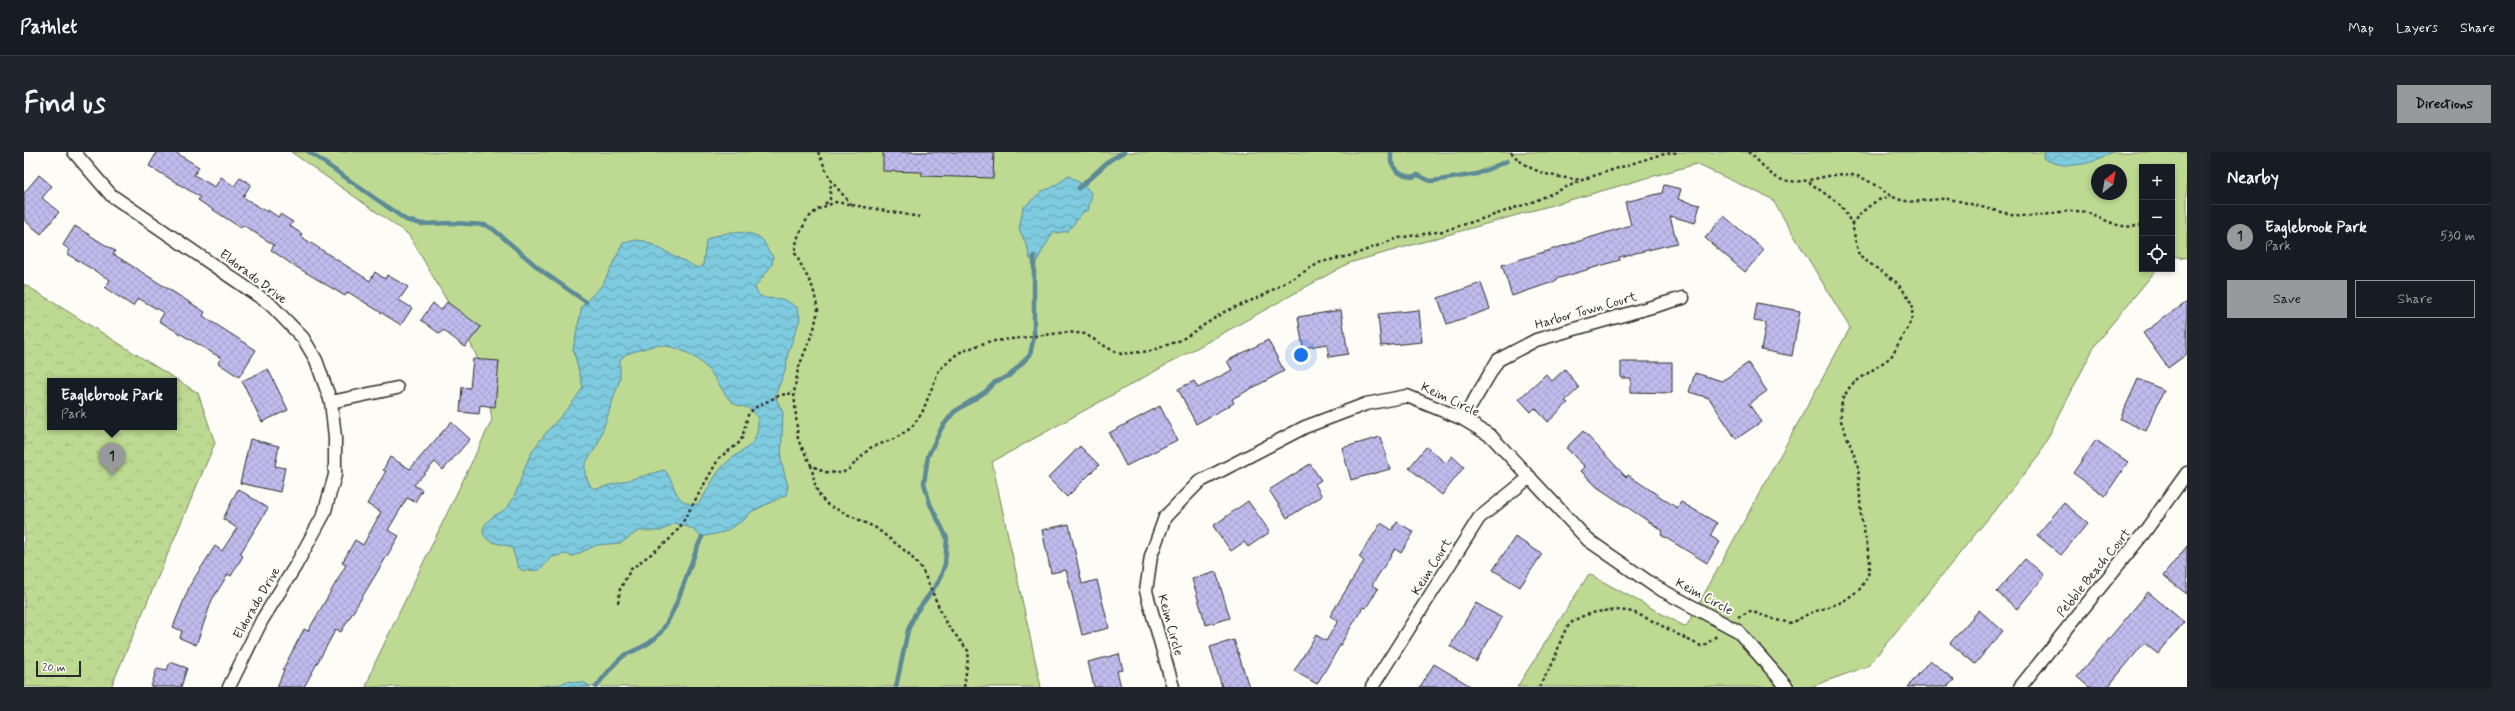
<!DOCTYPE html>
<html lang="en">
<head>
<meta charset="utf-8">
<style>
  body { margin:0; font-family:Mynerve,sans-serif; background:#20242c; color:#f1f3f6 }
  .controls { position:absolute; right:12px; top:12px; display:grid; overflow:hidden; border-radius:0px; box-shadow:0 2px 6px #0003 }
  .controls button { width:36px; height:36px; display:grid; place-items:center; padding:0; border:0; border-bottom:1px solid #363941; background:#171b24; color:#f1f3f6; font:20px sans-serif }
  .compass { position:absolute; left:2067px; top:12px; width:36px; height:36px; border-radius:50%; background:#171b24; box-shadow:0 2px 6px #0003; rotate:31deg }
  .scale { position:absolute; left:12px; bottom:10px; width:45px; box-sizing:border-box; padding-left:4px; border:2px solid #2b2b2b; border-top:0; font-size:11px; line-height:14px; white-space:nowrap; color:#2b2b2b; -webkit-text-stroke:3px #fdfcf7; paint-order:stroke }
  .you { position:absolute; left:1277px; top:203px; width:14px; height:14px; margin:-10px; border:3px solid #fff; border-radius:50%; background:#1a73e8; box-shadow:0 0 0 6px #1a73e833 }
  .badge { display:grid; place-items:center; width:26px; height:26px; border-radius:50%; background:#98999b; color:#111; font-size:13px; font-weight:700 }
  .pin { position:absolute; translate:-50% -33px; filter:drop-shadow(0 1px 2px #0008) }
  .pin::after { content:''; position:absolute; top:21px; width:14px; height:12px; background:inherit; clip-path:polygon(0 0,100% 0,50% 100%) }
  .popup { position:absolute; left:23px; top:226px; width:130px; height:52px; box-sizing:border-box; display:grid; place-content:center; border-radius:0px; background:#171b24; filter:drop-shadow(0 1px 3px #0005); font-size:13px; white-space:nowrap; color:#9ea1a6 }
  .popup b { font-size:15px; color:#f1f3f6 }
  .popup::after { content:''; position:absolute; left:50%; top:100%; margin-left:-8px; border:8px solid transparent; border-top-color:#171b24 }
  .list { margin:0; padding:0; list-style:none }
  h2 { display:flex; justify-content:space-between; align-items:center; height:52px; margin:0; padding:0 16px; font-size:17px }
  h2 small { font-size:13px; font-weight:400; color:#9ea1a6 }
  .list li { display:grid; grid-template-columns:26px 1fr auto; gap:12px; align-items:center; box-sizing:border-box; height:64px; padding:0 16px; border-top:1px solid #363941 }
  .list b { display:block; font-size:15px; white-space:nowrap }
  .list p { margin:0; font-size:13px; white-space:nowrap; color:#9ea1a6 }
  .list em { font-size:13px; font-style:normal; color:#9ea1a6 }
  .actions { display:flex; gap:8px; padding:12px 16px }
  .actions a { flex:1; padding:9px 0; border:1px solid #98999b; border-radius:0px; text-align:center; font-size:14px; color:#98999b }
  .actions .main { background:#98999b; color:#111 }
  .icon { flex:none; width:22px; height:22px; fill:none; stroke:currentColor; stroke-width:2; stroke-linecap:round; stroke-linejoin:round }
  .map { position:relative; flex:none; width:2163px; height:535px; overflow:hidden; border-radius:0px }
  header { display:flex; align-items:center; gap:24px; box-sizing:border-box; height:56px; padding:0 20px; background:#171b24; border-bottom:1px solid #363941 }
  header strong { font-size:19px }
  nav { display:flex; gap:22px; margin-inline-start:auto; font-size:14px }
  .intro { display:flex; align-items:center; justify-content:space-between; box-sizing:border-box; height:96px; padding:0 24px }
  h1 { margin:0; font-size:28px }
  .button { padding:10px 18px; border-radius:0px; background:#98999b; color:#111; font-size:14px; font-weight:700 }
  main { display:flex; gap:24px; padding:0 24px }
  aside { flex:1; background:#171b24; border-radius:0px; box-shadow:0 2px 6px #0003 }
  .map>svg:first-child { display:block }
</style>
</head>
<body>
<header>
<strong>Pathlet</strong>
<nav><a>Map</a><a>Layers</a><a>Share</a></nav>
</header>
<div class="intro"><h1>Find us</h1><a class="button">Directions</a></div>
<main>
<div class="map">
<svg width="2163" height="535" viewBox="0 0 2163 535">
  <defs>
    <pattern id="park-crowns" width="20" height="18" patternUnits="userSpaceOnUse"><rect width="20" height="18" fill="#beda92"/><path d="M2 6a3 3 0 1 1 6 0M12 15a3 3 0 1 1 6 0" fill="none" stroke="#a3bb7e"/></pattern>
    <pattern id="water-waves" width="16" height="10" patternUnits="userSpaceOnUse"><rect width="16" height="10" fill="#7ecade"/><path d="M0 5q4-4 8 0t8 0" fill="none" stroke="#67a4b4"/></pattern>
    <pattern id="building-cross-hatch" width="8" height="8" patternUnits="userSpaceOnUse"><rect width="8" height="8" fill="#c0bbed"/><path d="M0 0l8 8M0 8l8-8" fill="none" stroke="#a5a1cb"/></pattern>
  </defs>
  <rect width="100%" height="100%" fill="#fdfcf7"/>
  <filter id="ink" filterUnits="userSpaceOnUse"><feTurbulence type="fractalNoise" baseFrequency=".025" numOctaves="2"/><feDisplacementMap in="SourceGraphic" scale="8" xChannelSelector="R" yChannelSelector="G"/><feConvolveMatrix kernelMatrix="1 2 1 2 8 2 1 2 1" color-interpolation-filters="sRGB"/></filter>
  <g filter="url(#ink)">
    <!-- green -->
    <path fill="#beda92" stroke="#74825e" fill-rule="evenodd" d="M 267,0 L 2163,0 L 2163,106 L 2148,104 L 2148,15 L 2118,15 L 2118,117 L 2133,117 L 2072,191 L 2014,305 L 1844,514 L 1786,535 L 1493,535 L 1565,422 L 1662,475 L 1826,176 L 1748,47 L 1672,12 L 1325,111 L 968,310 L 1017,535 L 342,535 L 350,513 L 468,268 L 461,222 L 441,180 L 385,83 ZM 2073,18 L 2097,18 L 2097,42 L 2073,42 Z"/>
    <!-- park -->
    <path fill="url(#park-crowns)" stroke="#74825e" fill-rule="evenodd" d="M 0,132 L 174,241 L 191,291 L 87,535 L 0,535 ZM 26,229 L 150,229 L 150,275 L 26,275 Z"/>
    <!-- water -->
    <path fill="url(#water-waves)" stroke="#5d8a96" fill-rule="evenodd" d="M 2021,0 L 2088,0 C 2084,1 2081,5 2077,7 C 2056,14 2038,17 2019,6 Z
      M 1045,24 L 1061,34 L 1068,42 L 1064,59 L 1060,59 L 1044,79 L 1033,81 L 1030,79 L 1012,110 L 1006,107 L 1003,94 L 995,77 L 999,56 L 1018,39 L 1027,36 Z
      M 707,80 C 718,81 734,80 740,90 C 743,96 744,100 749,104 L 748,113 L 731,135 C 735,150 746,145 757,147 C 763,148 769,153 774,156 L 776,167 L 764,201 L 762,216 L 751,244 L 759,261 L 757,309 L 764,334 L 762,343 L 727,360 L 720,368 L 700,380 L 678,385 L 667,376 L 651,371 L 637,379 L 614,379 L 597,391 L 573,393 L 549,404 L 541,402 L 528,405 L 516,418 L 499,419 L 494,415 L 488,396 C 479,390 459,394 459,377 C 467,360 477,364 485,353 C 497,336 498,314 510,297 C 524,275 546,258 559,235 L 549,197 L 558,154 L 579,132 L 599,91 L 612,88 L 621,89 L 674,116 L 679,114 L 682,88 L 687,85 ZM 632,193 C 659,194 678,207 693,229 C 697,235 701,244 707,249 C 718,259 722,249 734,266 C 735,298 718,295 700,313 C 690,324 683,340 674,352 C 648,355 652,327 640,318 L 572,337 L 567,335 L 561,322 L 561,312 L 574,292 L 596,227 L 596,208 L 602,202 Z
      M 543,529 L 561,531 L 567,535 L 510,535 L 537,532 Z"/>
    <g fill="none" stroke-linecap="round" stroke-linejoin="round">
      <!-- stream -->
      <path stroke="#5d8a96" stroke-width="4.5" d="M 285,0 L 382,68 L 398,72 L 429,71 L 461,73 L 469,77 L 518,119 L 562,150
        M 1367,0 L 1367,10 L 1373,20 L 1388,25 L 1394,23 L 1406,29 L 1415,28 L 1453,22 L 1483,9
        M 1055,36 L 1086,8 L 1100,0
        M 572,535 C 581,524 589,511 601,503 C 614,496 627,493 637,480 C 657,451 663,416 678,385
        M 872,535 L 884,478 L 891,462 L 915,429 L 921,412 L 923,386 L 906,352 L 900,331 L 904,304 L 918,275 L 930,260 L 961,240 L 971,230 L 985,224 L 1006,203 L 1010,184 L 1010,104"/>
    </g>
    <!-- building -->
    <path fill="url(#building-cross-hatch)" stroke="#2b2b2b" d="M 133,0 L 151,0 L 175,15 L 170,23 L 191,35 L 197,25 L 210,34 L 216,26 L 227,32 L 219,45 L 243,60 L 244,58 L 254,65 L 256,62 L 269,70 L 266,74 L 278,82 L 276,84 L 346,129 L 351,120 L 361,127 L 363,123 L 384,135 L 375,148 L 388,156 L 377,173 L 324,140 L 321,144 L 266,111 L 247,98 L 250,93 L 219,73 L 217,76 L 174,48 L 176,45 L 125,14 Z
      M 859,0 L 970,0 L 969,26 L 898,24 L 898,20 L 859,19 Z
      M 15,23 L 28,34 L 18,46 L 35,60 L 17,82 L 0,68 L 0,41 Z
      M 1640,33 L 1657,37 L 1654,47 L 1676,53 L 1671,71 L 1646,64 L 1653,91 L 1595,105 L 1596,108 L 1532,127 L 1532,129 L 1488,144 L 1478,113 L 1607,73 L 1601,50 L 1638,41 Z
      M 1700,64 L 1740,98 L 1721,120 L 1681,86 Z
      M 51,74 L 91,99 L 89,102 L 181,160 L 179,164 L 232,198 L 215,225 L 194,211 L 197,206 L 135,169 L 140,161 L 114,146 L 109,154 L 81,136 L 86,128 L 43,102 L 46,98 L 39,93 Z
      M 1457,131 L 1466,157 L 1423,172 L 1414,146 Z
      M 423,150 L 457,175 L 441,195 L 419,178 L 416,182 L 397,168 L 409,151 L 417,158 Z
      M 2163,150 L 2163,202 L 2144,216 L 2119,181 Z
      M 1733,151 L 1776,159 L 1768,204 L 1737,198 L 1742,171 L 1730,169 Z
      M 1317,158 L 1324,202 L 1305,205 L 1303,192 L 1279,196 L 1274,165 Z
      M 1395,158 L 1398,190 L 1357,194 L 1354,162 Z
      M 1244,188 L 1260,219 L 1208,247 L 1210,251 L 1172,272 L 1154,237 L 1170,229 L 1174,236 L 1208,218 L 1203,209 Z
      M 449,207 L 475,209 L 471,255 L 456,253 L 455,262 L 436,260 L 438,235 L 446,236 Z
      M 1597,210 L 1648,210 L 1648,241 L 1607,240 L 1607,226 L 1597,226 Z
      M 1724,211 L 1743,239 L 1725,252 L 1737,270 L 1712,287 L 1685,246 L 1665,240 L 1671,221 L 1698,229 Z
      M 244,217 L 264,258 L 238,270 L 218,229 Z
      M 1541,217 L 1555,236 L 1541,249 L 1544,251 L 1524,270 L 1511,256 L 1507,260 L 1495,247 L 1522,222 L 1528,229 Z
      M 2114,227 L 2140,238 L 2122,279 L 2096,267 Z
      M 1136,254 L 1153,288 L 1102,314 L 1085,281 Z
      M 427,270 L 446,287 L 419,318 L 411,310 L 390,333 L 398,338 L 391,350 L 383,346 L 364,378 L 375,384 L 317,480 L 312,477 L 280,535 L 253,535 L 260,518 L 259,517 L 280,477 L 284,479 L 322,413 L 318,411 L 331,388 L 339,393 L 357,360 L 343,352 L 362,319 L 359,318 L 366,305 L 386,317 Z
      M 1559,279 L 1602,325 L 1604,323 L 1653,356 L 1657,350 L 1693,371 L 1686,384 L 1696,390 L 1683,411 L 1637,383 L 1639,379 L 1573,335 L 1557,319 L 1561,315 L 1542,296 Z
      M 1356,285 L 1366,317 L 1327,328 L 1318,296 Z
      M 226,287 L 255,294 L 251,314 L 261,316 L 256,340 L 216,331 Z
      M 2072,288 L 2104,310 L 2081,344 L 2049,321 Z
      M 1056,294 L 1075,313 L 1043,345 L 1024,326 Z
      M 1402,295 L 1422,311 L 1428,304 L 1440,315 L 1418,343 L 1385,316 Z
      M 1286,312 L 1297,328 L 1291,332 L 1298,344 L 1263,366 L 1245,338 Z
      M 214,337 L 244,356 L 216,402 L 219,404 L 207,424 L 204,422 L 188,448 L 172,493 L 156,486 L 158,479 L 149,475 L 166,433 L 191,394 L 198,399 L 213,376 L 199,367 Z
      M 1224,349 L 1246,380 L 1224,395 L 1220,390 L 1207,399 L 1189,374 Z
      M 2040,351 L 2064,371 L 2037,403 L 2013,383 Z
      M 1373,370 L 1390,380 L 1377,401 L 1371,397 L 1348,433 L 1354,437 L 1342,456 L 1339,455 L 1293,532 L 1270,519 L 1292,483 L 1302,489 L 1314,469 L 1306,464 L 1340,409 L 1335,405 L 1357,371 L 1368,378 Z
      M 1045,372 L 1058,432 L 1073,428 L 1085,476 L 1058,483 L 1042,418 L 1027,421 L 1018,378 Z
      M 1491,385 L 1518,402 L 1496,435 L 1469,418 Z
      M 2163,394 L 2163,442 L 2139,424 Z
      M 2001,407 L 2021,423 L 1993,457 L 1973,440 Z
      M 1192,420 L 1206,466 L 1182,473 L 1168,427 Z
      M 2124,440 L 2160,470 L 2134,502 L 2120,491 L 2084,535 L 2065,535 L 2053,525 Z
      M 1452,451 L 1478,466 L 1452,510 L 1426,494 Z
      M 1955,458 L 1979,479 L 1951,512 L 1926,491 Z
      M 1210,488 L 1225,535 L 1198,535 L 1186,495 Z
      M 1095,502 L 1099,518 L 1093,519 L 1097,535 L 1070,535 L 1064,510 Z
      M 1906,508 L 1930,528 L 1923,535 L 1884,535 Z
      M 146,510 L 163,516 L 157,535 L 127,535 L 133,516 L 143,518 Z
      M 1410,512 L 1448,535 L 1396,535 Z"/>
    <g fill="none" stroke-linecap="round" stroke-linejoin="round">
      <defs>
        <path id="street" d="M 50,0 L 87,43 L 246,152 L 279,186 L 292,208 L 307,250 L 311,285 L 311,323 L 300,362 L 272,413 L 238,468 L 205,535
          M 307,250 L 373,236
          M 1439,267 L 1474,208 L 1512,188 L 1659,146
          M 1149,535 L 1122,439 L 1127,404 L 1141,365 L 1175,330 L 1281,275 L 1342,252 L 1383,244 L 1439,267 L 1467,284 L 1564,388 L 1632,435 L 1714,479 L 1763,535
          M 1348,535 L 1455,366 L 1506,325
          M 1996,535 L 2119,382 L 2163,321"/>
      </defs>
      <!-- street casing -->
      <use href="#street" stroke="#2b2b2b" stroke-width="15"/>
      <!-- path -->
      <path stroke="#2b2b2b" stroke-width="2.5" stroke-dasharray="3 3" stroke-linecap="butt" d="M 794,0 L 807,29 L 828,53
        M 1487,0 C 1505,22 1532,25 1558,28
        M 1724,0 C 1736,8 1745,25 1759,28 C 1782,34 1805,19 1828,23 C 1849,26 1861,46 1882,49 C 1895,51 1910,46 1924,47 C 1951,51 1976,63 2004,64 C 2020,65 2035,58 2052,59 C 2079,60 2086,80 2118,73
        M 1563,26 L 1635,3 L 1655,0
        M 801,52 L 806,47 L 807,30
        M 896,65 L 812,50 L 794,57 L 783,67 L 773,87 L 771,101 L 789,136 L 794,158 L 790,177 L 774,217 L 770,241 L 774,288 L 787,313 L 800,320 L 818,321 L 825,317 L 846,296 L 872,286 L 887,276 L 898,261 L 915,218 L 934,201 L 963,190 L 1044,180 L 1061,182 L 1084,196 L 1097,202 L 1126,199 L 1157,188 L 1200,160 L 1238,144 L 1297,110 L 1329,103 L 1374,86 L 1419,79 L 1467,64 L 1511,49 L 1563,26
        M 1827,72 C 1838,60 1850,46 1867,45
        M 787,313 C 791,329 790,341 804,353 L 852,376 L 885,402 L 898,417 L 922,471 L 945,500 L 940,535
        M 594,451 L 596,437 L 607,417 L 643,390 L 656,375 L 695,306 L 714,292 L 718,286 L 724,263 L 730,256 L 756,243 L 770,241
        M 1714,465 L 1726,459 L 1752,468 L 1768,471 L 1784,462 L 1818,450 L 1835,438 L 1844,424 L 1846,408 L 1837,364 L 1834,313 L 1817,269 L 1817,255 L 1819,246 L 1827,233 L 1867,205 L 1887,169 L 1889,155 L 1883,143 L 1871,129 L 1835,104 L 1828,72 L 1817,53 L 1786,31 L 1786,27
        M 1515,535 C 1519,526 1526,518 1530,508 C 1535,496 1537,482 1546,472 C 1559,459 1594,455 1611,461 C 1633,470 1655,484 1677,494 L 1681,493 L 1694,483"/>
      <!-- street -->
      <use href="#street" stroke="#fdfcf7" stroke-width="12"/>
    </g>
  </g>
  <g text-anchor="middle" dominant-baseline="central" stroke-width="4" stroke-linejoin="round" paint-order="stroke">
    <!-- street labels -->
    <g font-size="13" fill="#2b2b2b" stroke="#fdfcf7">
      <text transform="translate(229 125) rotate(37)">Eldorado Drive</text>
      <text transform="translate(1562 159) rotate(-16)">Harbor Town Court</text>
      <text transform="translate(1426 248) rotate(25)">Keim Circle</text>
      <text transform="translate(1408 415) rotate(-58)">Keim Court</text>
      <text transform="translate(2070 421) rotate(-51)">Pebble Beach Court</text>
      <text transform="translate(1680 445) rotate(28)">Keim Circle</text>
      <text transform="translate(233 451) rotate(-60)">Eldorado Drive</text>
      <text transform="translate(1146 473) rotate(74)">Keim Circle</text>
    </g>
  </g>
</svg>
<div class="controls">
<button>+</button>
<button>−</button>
<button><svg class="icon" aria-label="locate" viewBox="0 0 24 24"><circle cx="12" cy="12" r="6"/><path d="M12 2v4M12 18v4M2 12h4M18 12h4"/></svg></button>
</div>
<svg class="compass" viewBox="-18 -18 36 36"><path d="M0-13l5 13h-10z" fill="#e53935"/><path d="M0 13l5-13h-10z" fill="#9ea1a6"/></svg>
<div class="scale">20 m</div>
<div class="you"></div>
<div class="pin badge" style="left:88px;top:324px">1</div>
<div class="popup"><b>Eaglebrook Park</b>Park</div>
</div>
<aside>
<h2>Nearby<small></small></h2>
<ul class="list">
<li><span class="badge">1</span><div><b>Eaglebrook Park</b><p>Park</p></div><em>530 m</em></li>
</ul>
<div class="actions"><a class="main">Save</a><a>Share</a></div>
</aside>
</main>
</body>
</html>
